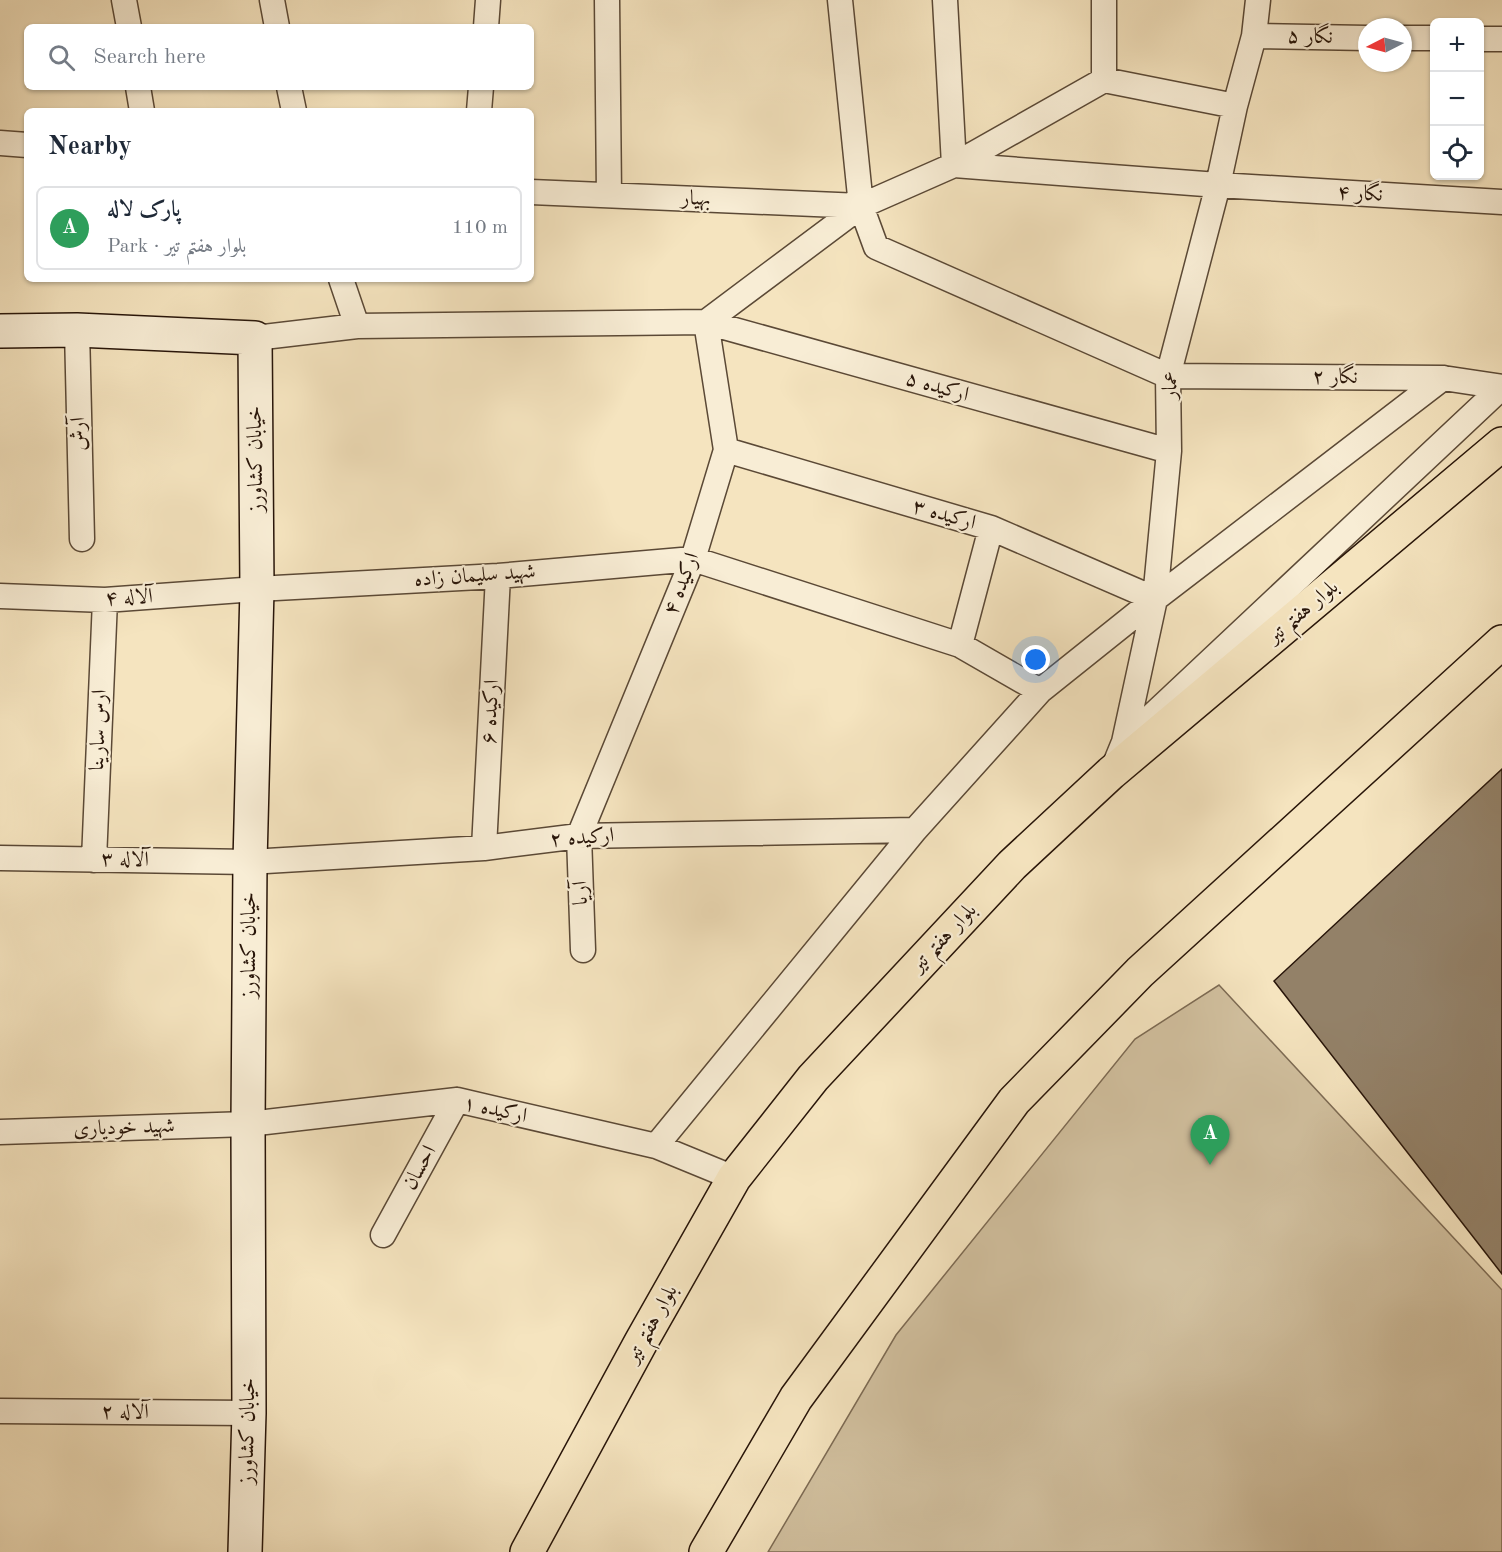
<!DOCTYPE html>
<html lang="en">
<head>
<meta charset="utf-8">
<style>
  body { margin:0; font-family:"Old Standard TT",Amiri,serif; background:#f6f6f7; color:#1f2937 }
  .controls { position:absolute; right:18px; top:18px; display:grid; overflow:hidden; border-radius:9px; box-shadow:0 2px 4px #0004 }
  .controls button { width:54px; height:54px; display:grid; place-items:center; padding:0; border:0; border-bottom:2px solid #e0e1e3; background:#fff; color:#1f2937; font:30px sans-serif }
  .compass { position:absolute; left:1358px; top:18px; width:54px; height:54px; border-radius:50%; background:#fff; box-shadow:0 2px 4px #0004; rotate:264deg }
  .you { position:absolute; left:1036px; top:660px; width:21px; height:21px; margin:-15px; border:4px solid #fff; border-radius:50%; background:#1a73e8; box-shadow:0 0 0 9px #1a73e833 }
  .badge { display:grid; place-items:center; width:39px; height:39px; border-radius:50%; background:#db2777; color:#fff; font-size:20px; font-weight:700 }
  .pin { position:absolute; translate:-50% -50px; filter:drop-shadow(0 2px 3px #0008) }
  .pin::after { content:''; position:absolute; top:32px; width:21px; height:18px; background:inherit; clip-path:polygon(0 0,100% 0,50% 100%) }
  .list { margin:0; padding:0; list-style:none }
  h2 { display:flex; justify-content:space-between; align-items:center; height:78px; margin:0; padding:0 24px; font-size:26px }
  h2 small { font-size:20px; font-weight:400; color:#747a83 }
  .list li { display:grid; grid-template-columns:39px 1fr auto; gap:18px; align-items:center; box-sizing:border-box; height:84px; margin:0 12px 12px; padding:0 12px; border:2px solid #e0e1e3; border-radius:9px }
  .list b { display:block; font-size:22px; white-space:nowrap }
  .list p { margin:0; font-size:20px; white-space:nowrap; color:#747a83 }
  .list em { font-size:20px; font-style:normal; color:#747a83 }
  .icon { flex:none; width:33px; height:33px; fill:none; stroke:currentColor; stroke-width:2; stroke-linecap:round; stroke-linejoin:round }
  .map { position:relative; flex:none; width:1502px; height:1552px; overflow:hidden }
  .search { position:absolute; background:#fff; box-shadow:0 2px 4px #0004; left:24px; top:24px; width:510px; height:66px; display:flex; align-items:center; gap:15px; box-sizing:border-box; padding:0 21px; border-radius:9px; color:#747a83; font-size:22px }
  .panel { position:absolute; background:#fff; box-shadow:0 2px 4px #0004; left:24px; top:108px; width:510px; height:174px; border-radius:9px }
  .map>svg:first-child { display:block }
</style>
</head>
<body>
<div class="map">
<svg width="1502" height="1552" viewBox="0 0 1502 1552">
  <rect width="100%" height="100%" fill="#f5e4bf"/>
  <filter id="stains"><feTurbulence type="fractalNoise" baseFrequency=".00333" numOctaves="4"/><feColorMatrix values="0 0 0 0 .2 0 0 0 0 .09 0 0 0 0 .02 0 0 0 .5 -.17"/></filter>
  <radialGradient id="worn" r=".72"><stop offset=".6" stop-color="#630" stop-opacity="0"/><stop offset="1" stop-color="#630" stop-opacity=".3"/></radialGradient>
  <!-- green -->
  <path fill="#d2c1a0" stroke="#7d6b54" stroke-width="1.5" d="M 1219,985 L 1502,1290 L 1502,1552 L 768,1552 L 896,1335 L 1135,1039 Z"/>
  <!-- building -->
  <path fill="#938168" stroke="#281509" stroke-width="1.5" d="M 1502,769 L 1502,1274 L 1274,981 Z"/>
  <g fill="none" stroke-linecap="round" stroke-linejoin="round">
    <defs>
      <path id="street" d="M 124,0 L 129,27
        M 272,0 L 277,27
        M 607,0 L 609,195
        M 840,0 L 861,206 L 876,247 L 1168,376 L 1443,378 L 1502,387
        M 945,0 L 954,165 L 1218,185 L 1502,202
        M 486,27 L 488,0
        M 1254,36 L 1367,38
        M 1403,38 L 1434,38
        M 1480,39 L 1502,39
        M 1104,80 L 1104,0
        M 138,87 L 142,111
        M 289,87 L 294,111
        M 479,111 L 481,87
        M 0,143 L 27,145
        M 531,192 L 861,206
        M 341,279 L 357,326
        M 77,330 L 82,539
        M 255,338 L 357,326 L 706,322 L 861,206 L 954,165 L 1104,80 L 1235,106
        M 726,450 L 991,528 L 1155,599
        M 0,596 L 105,600 L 257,589 L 498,576 L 693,559 L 960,645 L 1040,691
        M 960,645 L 991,528
        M 1124,742 L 1502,387
        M 1113,769 L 1124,742 L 1155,599 L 1169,451 L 1168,376 L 1218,185 L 1235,106 L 1254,36 L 1258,0
        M 484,848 L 498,576
        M 0,858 L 250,862 L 484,848 L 579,836 L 915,830
        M 94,860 L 105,600
        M 583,950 L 579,836 L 693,559 L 726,450 L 706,322 L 1169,451
        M 0,1132 L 248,1124 L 457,1100 L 656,1146 L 734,1178
        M 656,1146 L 915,830 L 1040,691 L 1155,599 L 1443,378
        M 383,1235 L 457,1100
        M 0,1411 L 249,1413"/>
      <path id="secondary" d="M 0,331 L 77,330 L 255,338 L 257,589 L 250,862 L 248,1124 L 249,1413 L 245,1552"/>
      <path id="primary" d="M 527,1552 L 641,1342 L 734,1178 L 813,1078 L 1012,865 L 1111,773 L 1502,444
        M 706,1552 L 796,1398 L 1014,1101 L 1140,972 L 1502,642"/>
    </defs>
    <!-- street casing -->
    <use href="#street" stroke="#5b4936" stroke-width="27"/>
    <!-- secondary casing -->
    <use href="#secondary" stroke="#281509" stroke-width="36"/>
    <!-- primary casing -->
    <use href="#primary" stroke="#281509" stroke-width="36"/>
    <!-- street -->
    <use href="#street" stroke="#f8edd5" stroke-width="24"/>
    <!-- secondary -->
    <use href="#secondary" stroke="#f8edd5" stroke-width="33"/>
    <!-- primary -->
    <use href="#primary" stroke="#f5e4bf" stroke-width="33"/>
  </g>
  <g text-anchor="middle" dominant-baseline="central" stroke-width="4.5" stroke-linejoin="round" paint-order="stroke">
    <!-- street labels -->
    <g font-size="21" fill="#281509" stroke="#f8edd5">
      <text transform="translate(1310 37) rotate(1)">نگار ۵</text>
      <text transform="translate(1360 194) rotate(3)">نگار ۴</text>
      <text transform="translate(696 199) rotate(2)">بهیار</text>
      <text x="1335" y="377">نگار ۲</text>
      <text transform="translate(1171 385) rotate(-86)">عمار</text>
      <text transform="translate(937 387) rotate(16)">ارکیده ۵</text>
      <text transform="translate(79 434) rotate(-91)">آرش</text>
      <text transform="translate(256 459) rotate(-91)">خیابان کشاورز</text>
      <text transform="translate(944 515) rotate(16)">ارکیده ۳</text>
      <text transform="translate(475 576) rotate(-4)">شهید سلیمان زاده</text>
      <text transform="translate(682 584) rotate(-69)">ارکیده ۴</text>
      <text transform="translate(129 598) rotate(-3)">آلاله ۴</text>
      <text transform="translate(1303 612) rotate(-40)">بلوار هفتم تیر</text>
      <text transform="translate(491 712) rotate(-87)">ارکیده ۶</text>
      <text transform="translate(99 730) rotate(-88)">ارس سارینا</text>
      <text transform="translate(582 838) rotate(-4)">ارکیده ۲</text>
      <text transform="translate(125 860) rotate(1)">آلاله ۳</text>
      <text transform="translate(581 893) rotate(-92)">آریا</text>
      <text transform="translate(944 938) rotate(-47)">بلوار هفتم تیر</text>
      <text transform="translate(249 945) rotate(-90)">خیابان کشاورز</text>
      <text transform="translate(495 1110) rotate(12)">ارکیده ۱</text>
      <text transform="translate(124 1128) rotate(-2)">شهید خودیاری</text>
      <text transform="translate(420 1168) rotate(-61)">احسان</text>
      <text transform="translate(652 1324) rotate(-61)">بلوار هفتم تیر</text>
      <text x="125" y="1412">آلاله ۲</text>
      <text transform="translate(248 1431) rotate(-89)">خیابان کشاورز</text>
    </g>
  </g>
  <rect width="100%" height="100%" filter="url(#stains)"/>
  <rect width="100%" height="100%" fill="url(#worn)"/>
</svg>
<div class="controls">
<button>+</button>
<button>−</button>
<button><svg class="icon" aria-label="locate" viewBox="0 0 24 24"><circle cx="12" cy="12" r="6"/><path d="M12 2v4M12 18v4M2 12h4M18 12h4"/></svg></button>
</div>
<svg class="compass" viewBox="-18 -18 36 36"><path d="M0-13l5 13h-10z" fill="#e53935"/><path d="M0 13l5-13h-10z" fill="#747a83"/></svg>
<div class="you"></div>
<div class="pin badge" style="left:1210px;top:1165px;background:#2e9e5b">A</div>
<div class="search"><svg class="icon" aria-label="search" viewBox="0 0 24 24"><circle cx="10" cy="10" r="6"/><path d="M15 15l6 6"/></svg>Search here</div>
<section class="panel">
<h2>Nearby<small></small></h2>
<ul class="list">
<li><span class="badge" style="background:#2e9e5b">A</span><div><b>پارک لاله</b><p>Park · بلوار هفتم تیر</p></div><em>110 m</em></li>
</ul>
</section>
</div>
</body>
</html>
